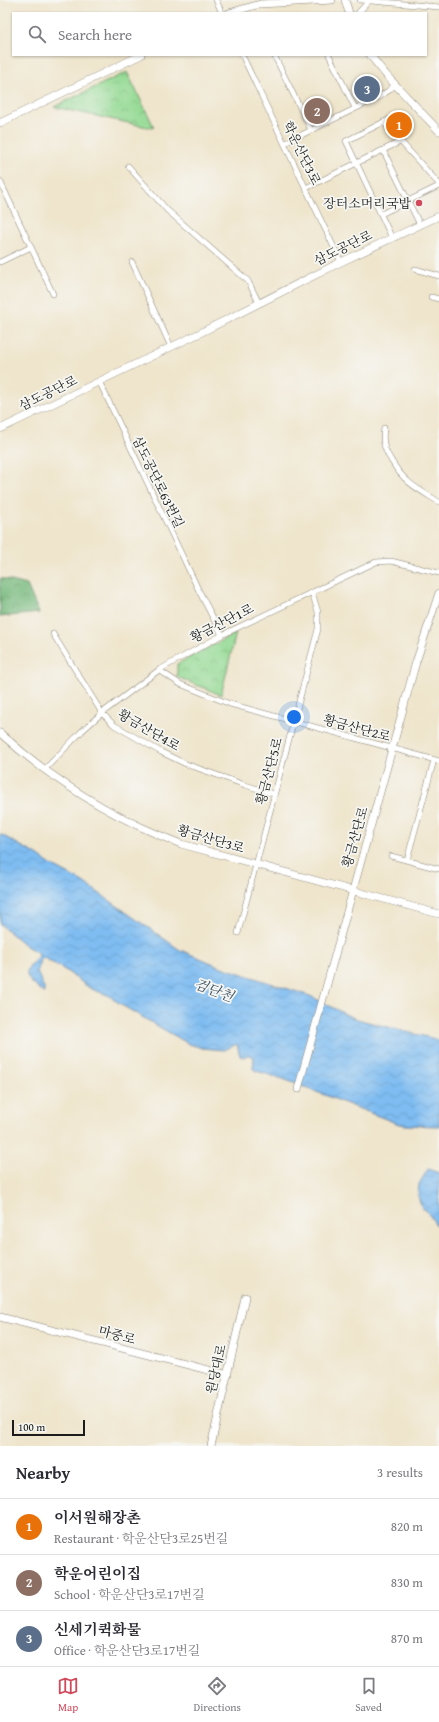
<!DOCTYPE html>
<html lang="en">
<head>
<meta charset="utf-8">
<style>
  body { margin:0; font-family:"Gentium Book Plus","Noto Serif KR",serif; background:#f2f2f3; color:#2b2b33 }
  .scale { position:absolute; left:12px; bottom:10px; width:73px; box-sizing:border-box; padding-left:4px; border:2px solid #1c1c1c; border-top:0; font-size:11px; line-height:14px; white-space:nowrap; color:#1c1c1c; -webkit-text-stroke:3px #f6f6f2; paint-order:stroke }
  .you { position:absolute; left:294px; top:717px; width:14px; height:14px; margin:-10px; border:3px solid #fff; border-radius:50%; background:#1a73e8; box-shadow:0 0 0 6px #1a73e833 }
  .badge { display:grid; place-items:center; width:26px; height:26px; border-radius:50%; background:#d1495b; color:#fff; font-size:13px; font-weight:700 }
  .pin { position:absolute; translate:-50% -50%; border:2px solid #fff; box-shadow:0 1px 4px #0006 }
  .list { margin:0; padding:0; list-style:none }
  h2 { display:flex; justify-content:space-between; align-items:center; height:52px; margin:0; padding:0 16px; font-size:17px }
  h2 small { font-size:13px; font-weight:400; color:#7c7c81 }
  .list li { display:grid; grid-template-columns:26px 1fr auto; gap:12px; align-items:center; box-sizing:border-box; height:56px; padding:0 16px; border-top:1px solid #e1e1e2 }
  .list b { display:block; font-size:15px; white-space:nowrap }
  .list p { margin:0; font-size:13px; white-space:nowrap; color:#7c7c81 }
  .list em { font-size:13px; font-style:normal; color:#7c7c81 }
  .icon { flex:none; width:22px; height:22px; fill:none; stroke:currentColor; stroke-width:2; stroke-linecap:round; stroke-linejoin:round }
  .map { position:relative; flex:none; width:439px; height:1446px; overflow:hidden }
  .search { position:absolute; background:#fff; box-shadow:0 1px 3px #0004; left:12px; right:12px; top:12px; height:44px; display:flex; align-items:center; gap:10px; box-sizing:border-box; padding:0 14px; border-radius:0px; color:#7c7c81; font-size:15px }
  .sheet { height:220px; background:#fff }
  nav { display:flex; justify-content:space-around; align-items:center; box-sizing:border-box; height:56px; border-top:1px solid #e1e1e2; background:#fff; font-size:11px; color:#7c7c81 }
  nav a { display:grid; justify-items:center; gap:2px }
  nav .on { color:#d1495b }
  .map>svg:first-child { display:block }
</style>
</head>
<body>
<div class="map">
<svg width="439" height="1446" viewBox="0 0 439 1446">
  <defs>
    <pattern id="forest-crowns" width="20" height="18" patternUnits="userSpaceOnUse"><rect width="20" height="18" fill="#78ba7e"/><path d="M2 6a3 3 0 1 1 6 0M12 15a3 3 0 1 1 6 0" fill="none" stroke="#679f6c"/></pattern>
    <pattern id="park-crowns" width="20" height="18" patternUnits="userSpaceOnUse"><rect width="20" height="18" fill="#95da94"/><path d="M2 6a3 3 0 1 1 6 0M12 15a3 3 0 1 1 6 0" fill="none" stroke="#80ba7f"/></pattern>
    <pattern id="water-waves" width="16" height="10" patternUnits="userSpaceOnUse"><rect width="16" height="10" fill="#7ebcf1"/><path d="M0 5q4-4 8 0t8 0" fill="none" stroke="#6ca1ce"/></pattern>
  </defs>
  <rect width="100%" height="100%" fill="#f6f6f2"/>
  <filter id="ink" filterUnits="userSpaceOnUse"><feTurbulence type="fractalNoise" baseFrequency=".025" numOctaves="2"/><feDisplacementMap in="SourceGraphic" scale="8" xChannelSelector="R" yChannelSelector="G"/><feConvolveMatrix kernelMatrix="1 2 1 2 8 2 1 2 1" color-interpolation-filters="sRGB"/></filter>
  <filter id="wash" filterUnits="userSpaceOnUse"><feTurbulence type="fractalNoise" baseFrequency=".012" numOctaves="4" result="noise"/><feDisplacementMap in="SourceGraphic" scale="16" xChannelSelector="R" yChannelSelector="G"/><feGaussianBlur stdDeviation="0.9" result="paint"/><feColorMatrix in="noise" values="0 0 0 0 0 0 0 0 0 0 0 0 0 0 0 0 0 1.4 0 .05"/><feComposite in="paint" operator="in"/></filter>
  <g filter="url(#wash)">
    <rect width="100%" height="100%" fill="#efe5cc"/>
    <!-- forest -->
    <path fill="url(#forest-crowns)" stroke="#4a6b4d" d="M 0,578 L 27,585 L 39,613 L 0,617 Z"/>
    <!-- park -->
    <path fill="url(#park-crowns)" stroke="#587b58" d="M 127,72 L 154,127 L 152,128 L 54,107 Z
      M 236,633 L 221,695 L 177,677 L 177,664 Z"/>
    <!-- water -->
    <path fill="url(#water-waves)" stroke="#4d6c86" d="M 0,834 L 37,855 L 51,865 L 83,882 L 180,950 L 224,968 L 310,996 L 351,1017 L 364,1021 L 439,1040 L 439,1126 L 405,1125 L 396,1123 L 286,1080 L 257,1071 L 253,1069 L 254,1059 L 253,1056 L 248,1055 L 244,1057 L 240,1056 L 237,1044 L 224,1050 L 202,1048 L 189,1044 L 123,1006 L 108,995 L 91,989 L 65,970 L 44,958 L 40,960 L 37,972 L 44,988 L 44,993 L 43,993 C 40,989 36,987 33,984 C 20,972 31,965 39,956 L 38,953 L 26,946 L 0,924 Z
      M 428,1169 L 439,1173 L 439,1229 L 426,1210 L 422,1208 L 418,1196 L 419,1184 Z"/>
  </g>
  <g filter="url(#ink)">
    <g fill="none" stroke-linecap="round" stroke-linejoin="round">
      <defs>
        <path id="street" d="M 216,0 L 222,13
          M 360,0 L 439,7
          M 358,13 L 369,1
          M 242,55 L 341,262
          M 274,55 L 311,130
          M 329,55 L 355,108
          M 390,119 L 346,141 L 392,238
          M 383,122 L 439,184
          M 285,143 L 379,97 L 388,91 L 395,85
          M 383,150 L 400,142
          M 128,166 L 167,210 L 248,281 L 259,303
          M 0,181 L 53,294
          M 306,188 L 383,150 L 420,225
          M 381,214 L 439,186
          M 0,262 L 31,247
          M 132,262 L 171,347
          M 415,269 L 439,276
          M 431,297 L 439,299
          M 99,381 L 199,591 L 222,635
          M 384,428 C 382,442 384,449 391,460 C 404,483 418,489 439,502
          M 53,634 L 102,713 L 114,725 L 161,752 L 186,764 L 245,785 L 274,794
          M 159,670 L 180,684 L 230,704 L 439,761
          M 44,770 L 82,731 L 102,713 L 159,670 L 222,635 L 376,562 L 391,561 L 439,573
          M 391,856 L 439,869
          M 407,860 L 434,760
          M 238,933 L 318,629 L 318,612 L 312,592"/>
        <path id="secondary" d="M 345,0 L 349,13
          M 229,13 L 260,4 L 332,0
          M 370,55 L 387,76 L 439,131
          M 0,123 L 141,55
          M 0,429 L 196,335 L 341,262 L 439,216
          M 0,733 C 54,782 113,818 181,844 L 439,914
          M 298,1089 L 416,662 L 439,593
          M 0,1317 L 228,1375
          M 211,1446 L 245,1297"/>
      </defs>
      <!-- street casing -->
      <use href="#street" stroke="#868074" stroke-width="6"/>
      <!-- secondary casing -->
      <use href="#secondary" stroke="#868074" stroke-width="8"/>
      <!-- street -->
      <use href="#street" stroke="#fff" stroke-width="5"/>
      <!-- secondary -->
      <use href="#secondary" stroke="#fff" stroke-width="7"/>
    </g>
  </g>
  <!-- markers -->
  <circle fill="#d1495b" stroke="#f6f6f2" stroke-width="1.5" cx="419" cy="203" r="4"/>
  <g text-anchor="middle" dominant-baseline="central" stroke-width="3.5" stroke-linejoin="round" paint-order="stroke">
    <!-- street labels -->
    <g font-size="13" fill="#1c1c1c" stroke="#f6f6f2">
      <text transform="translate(302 153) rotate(64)">학운산단3로</text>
      <text transform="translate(343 248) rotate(-26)">삼도공단로</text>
      <text transform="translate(48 393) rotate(-26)">삼도공단로</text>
      <text transform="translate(158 482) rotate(64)">삼도공단로63번길</text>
      <text transform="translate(222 623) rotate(-27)">황금산단1로</text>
      <text transform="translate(357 728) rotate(15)">황금산단2로</text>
      <text transform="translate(149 730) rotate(30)">황금산단4로</text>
      <text transform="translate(269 771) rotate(-75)">황금산단5로</text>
      <text transform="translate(355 837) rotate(-74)">황금산단로</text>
      <text transform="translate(211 839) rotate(16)">황금산단3로</text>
      <text transform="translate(117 1335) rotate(15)">마중로</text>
      <text transform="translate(216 1369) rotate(-77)">원당대로</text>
    </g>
    <!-- poi labels -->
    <g font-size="13" fill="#1c1c1c" stroke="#f6f6f2" text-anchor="end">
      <text x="411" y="203">장터소머리국밥</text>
    </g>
    <!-- water labels -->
    <g font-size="14" font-style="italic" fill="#3e5467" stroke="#f6f6f2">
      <text transform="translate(214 990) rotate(21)">검단천</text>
    </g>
  </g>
</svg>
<div class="scale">100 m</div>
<div class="you"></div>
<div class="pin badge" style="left:399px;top:125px;background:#e8710a">1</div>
<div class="pin badge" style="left:317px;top:111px;background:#8d6e63">2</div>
<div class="pin badge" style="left:367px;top:89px;background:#5c6f8a">3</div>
<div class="search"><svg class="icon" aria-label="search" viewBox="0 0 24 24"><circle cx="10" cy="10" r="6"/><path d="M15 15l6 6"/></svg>Search here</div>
</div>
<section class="sheet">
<h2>Nearby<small>3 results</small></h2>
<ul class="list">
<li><span class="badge" style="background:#e8710a">1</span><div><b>이서원해장촌</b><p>Restaurant · 학운산단3로25번길</p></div><em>820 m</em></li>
<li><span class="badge" style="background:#8d6e63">2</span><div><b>학운어린이집</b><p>School · 학운산단3로17번길</p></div><em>830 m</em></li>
<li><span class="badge" style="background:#5c6f8a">3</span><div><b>신세기퀵화물</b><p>Office · 학운산단3로17번길</p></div><em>870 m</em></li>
</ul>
</section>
<nav>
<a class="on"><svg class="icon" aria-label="map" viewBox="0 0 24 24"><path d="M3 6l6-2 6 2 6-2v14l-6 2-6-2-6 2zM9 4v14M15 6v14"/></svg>Map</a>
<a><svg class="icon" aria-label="directions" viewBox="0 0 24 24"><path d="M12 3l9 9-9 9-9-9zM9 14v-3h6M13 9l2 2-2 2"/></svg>Directions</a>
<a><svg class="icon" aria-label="saved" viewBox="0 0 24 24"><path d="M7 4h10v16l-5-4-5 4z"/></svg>Saved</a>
</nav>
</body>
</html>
